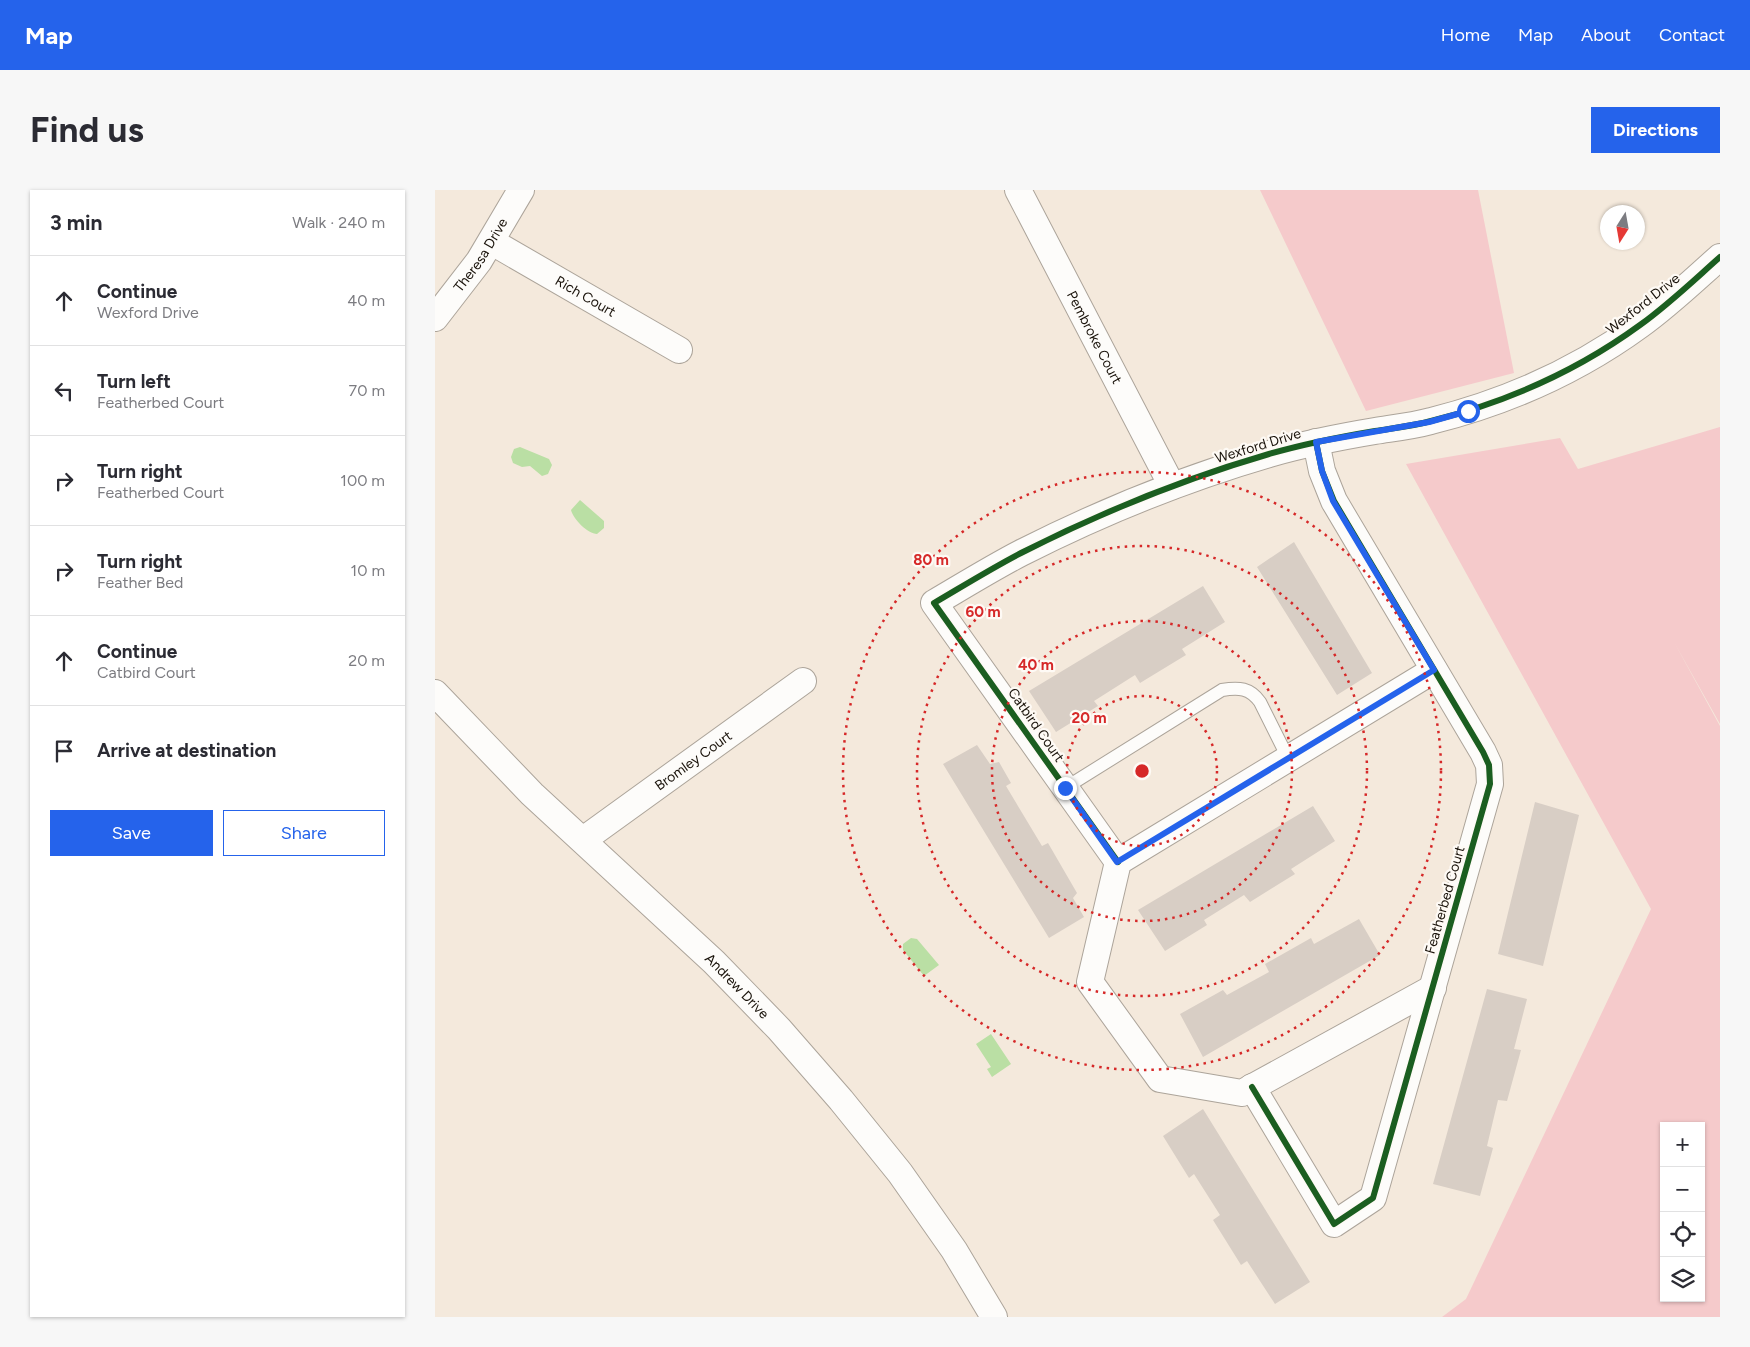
<!DOCTYPE html>
<html lang="en">
<head>
<meta charset="utf-8">
<style>
  body { margin:0; font-family:Figtree,sans-serif; background:#f7f7f7; color:#2b2b33 }
  .controls { position:absolute; right:15px; bottom:15px; display:grid; overflow:hidden; border-radius:0px; box-shadow:0 1px 4px #0004 }
  .controls button { width:45px; height:45px; display:grid; place-items:center; padding:0; border:0; border-bottom:1px solid #e1e1e2; background:#fff; color:#2b2b33; font:25px sans-serif }
  .compass { position:absolute; left:1165px; top:15px; width:45px; height:45px; border-radius:50%; background:#fff; box-shadow:0 1px 4px #0004; rotate:191deg }
  .stop { position:absolute; width:15px; height:15px; margin:-11px; border:4px solid #2563eb; border-radius:50%; background:#fff }
  .stop.end { background:#2563eb; border-color:#fff; box-shadow:0 1px 5px #0008 }
  .list { margin:0; padding:0; list-style:none }
  h2 { display:flex; justify-content:space-between; align-items:center; height:65px; margin:0; padding:0 20px; font-size:21px }
  h2 small { font-size:16px; font-weight:400; color:#7c7c81 }
  .list li { display:grid; grid-template-columns:32px 1fr auto; gap:15px; align-items:center; box-sizing:border-box; height:90px; padding:0 20px; border-top:1px solid #e1e1e2 }
  .list b { display:block; font-size:19px; white-space:nowrap }
  .list p { margin:0; font-size:16px; white-space:nowrap; color:#7c7c81 }
  .list em { font-size:16px; font-style:normal; color:#7c7c81 }
  .actions { display:flex; gap:10px; padding:15px 20px }
  .actions a { flex:1; padding:11px 0; border:1px solid #2563eb; border-radius:0px; text-align:center; font-size:18px; color:#2563eb }
  .actions .main { background:#2563eb; color:#fff }
  .icon { flex:none; width:28px; height:28px; fill:none; stroke:currentColor; stroke-width:2; stroke-linecap:round; stroke-linejoin:round }
  .map { position:relative; flex:none; width:1285px; height:1127px; overflow:hidden; border-radius:0px }
  header { display:flex; align-items:center; gap:30px; box-sizing:border-box; height:70px; padding:0 25px; background:#2563eb; color:#fff }
  header strong { font-size:24px }
  nav { display:flex; gap:28px; margin-inline-start:auto; font-size:18px }
  .intro { display:flex; align-items:center; justify-content:space-between; box-sizing:border-box; height:120px; padding:0 30px }
  h1 { margin:0; font-size:35px }
  .button { padding:12px 22px; border-radius:0px; background:#2563eb; color:#fff; font-size:18px; font-weight:700 }
  main { display:flex; gap:30px; padding:0 30px }
  aside { flex:1; background:#fff; border-radius:0px; box-shadow:0 1px 4px #0004 }
  .map>svg:first-child { display:block }
</style>
</head>
<body>
<header>
<strong>Map</strong>
<nav><a>Home</a><a>Map</a><a>About</a><a>Contact</a></nav>
</header>
<div class="intro"><h1>Find us</h1><a class="button">Directions</a></div>
<main>
<aside>
<h2>3 min<small>Walk · 240 m</small></h2>
<ul class="list">
<li><svg class="icon" aria-label="ahead" viewBox="0 0 24 24"><path d="M12 20V5M6 11l6-6 6 6"/></svg><div><b>Continue</b><p>Wexford Drive</p></div><em>40 m</em></li>
<li><svg class="icon" aria-label="left" viewBox="0 0 24 24"><path d="M17 20v-9H6M10 6l-5 5 5 5"/></svg><div><b>Turn left</b><p>Featherbed Court</p></div><em>70 m</em></li>
<li><svg class="icon" aria-label="right" viewBox="0 0 24 24"><path d="M7 20v-9h11M14 6l5 5-5 5"/></svg><div><b>Turn right</b><p>Featherbed Court</p></div><em>100 m</em></li>
<li><svg class="icon" aria-label="right" viewBox="0 0 24 24"><path d="M7 20v-9h11M14 6l5 5-5 5"/></svg><div><b>Turn right</b><p>Feather Bed</p></div><em>10 m</em></li>
<li><svg class="icon" aria-label="ahead" viewBox="0 0 24 24"><path d="M12 20V5M6 11l6-6 6 6"/></svg><div><b>Continue</b><p>Catbird Court</p></div><em>20 m</em></li>
<li><svg class="icon" aria-label="arrive" viewBox="0 0 24 24"><path d="M6 21V4h12l-3 4 3 4H6"/></svg><div><b>Arrive at destination</b></div></li>
</ul>
<div class="actions"><a class="main">Save</a><a>Share</a></div>
</aside>
<div class="map">
<svg width="1285" height="1127" viewBox="0 0 1285 1127">
  <rect width="100%" height="100%" fill="#f4e9dc"/>
  <!-- green -->
  <path fill="#f5cacb" fill-rule="evenodd" d="M 825,0 L 1043,0 L 1079,183 L 931,221 Z
    M 1285,237 L 1285,534 L 1239,452 L 1285,536 L 1285,1127 L 1007,1127 L 1031,1109 L 1216,719 L 971,274 L 1125,248 L 1143,279 ZM 1229,936 L 1266,936 L 1266,1108 L 1229,1108 Z"/>
  <!-- water -->
  <path fill="#badfa4" d="M 85,257 L 114,269 L 117,275 L 113,284 L 107,286 L 95,276 L 87,277 L 78,273 L 76,267 L 79,259 Z
    M 145,310 L 169,331 L 169,338 L 162,344 C 153,344 138,329 136,320 Z
    M 476,748 L 482,749 L 504,775 L 489,786 L 468,760 L 468,754 Z
    M 556,844 L 576,874 L 557,887 L 552,879 L 556,877 L 541,854 Z"/>
  <!-- building -->
  <path fill="#d8cec5" d="M 859,352 L 937,483 L 902,505 L 822,377 Z
    M 768,396 L 790,432 L 747,459 L 751,465 L 705,493 L 700,485 L 659,511 L 663,516 L 621,542 L 594,501 Z
    M 542,555 L 555,574 L 564,572 L 576,593 L 571,596 L 607,656 L 613,653 L 642,703 L 638,708 L 649,727 L 614,748 L 508,574 Z
    M 1100,612 L 1144,625 L 1108,776 L 1063,764 Z
    M 878,616 L 900,651 L 856,679 L 860,684 L 815,712 L 809,705 L 769,730 L 772,735 L 730,761 L 703,720 Z
    M 924,729 L 945,765 L 768,867 L 745,824 L 788,800 L 792,805 L 834,782 L 830,774 L 876,748 L 879,754 Z
    M 1052,799 L 1092,809 L 1079,859 L 1086,860 L 1072,911 L 1063,910 L 1052,956 L 1058,958 L 1045,1006 L 998,994 Z
    M 768,919 L 875,1092 L 840,1114 L 812,1071 L 806,1075 L 778,1030 L 785,1025 L 759,984 L 754,988 L 728,946 Z"/>
  <g fill="none" stroke-linecap="round" stroke-linejoin="round">
    <defs>
      <path id="lane" d="M 630,598 L 787,500 C 804,497 815,498 825,512 L 853,568"/>
      <g id="street">
        <path id="s1" d="M 583,0 L 737,296"/>
        <path id="s2" d="M 57,52 L 244,160"/>
        <path id="s3" d="M 0,128 L 44,71 L 86,0"/>
        <path id="s4" d="M 0,503 L 97,604 L 279,772 L 344,839 L 406,910 L 465,983 L 519,1060 L 559,1127"/>
        <path id="s5" d="M 148,650 L 368,491"/>
        <path d="M 683,672 L 499,413 C 528,396 557,378 586,363 C 665,323 748,289 834,264 C 869,254 904,247 940,241 C 959,238 978,236 996,231 C 1072,212 1142,181 1205,135 C 1233,115 1259,90 1285,67"/>
        <path d="M 998,798 L 807,903 L 725,889 L 655,792 L 683,672 L 999,480"/>
        <path d="M 817,897 L 899,1034 L 938,1008 L 1055,594 L 1054,575 L 1048,562 L 899,311 L 887,281 L 881,252"/>
      </g>
    </defs>
    <!-- lane casing -->
    <use href="#lane" stroke="#aca49a" stroke-width="14"/>
    <!-- street casing -->
    <use href="#street" stroke="#aca49a" stroke-width="28"/>
    <!-- lane -->
    <use href="#lane" stroke="#fdfcfa" stroke-width="12"/>
    <!-- street -->
    <use href="#street" stroke="#fdfcfa" stroke-width="26"/>
    <defs>
      <path id="cycleway" d="M 683,672 L 499,413 C 528,396 557,378 586,363 C 665,323 748,289 834,264 C 869,254 904,247 940,241 C 959,238 978,236 996,231 C 1072,212 1142,181 1205,135 C 1233,115 1259,90 1285,67
        M 817,897 L 899,1034 L 938,1008 L 1055,594 L 1054,575 L 1048,562 L 899,311 L 887,281 L 881,252"/>
    </defs>
    <!-- cycleway casing -->
    <use href="#cycleway" stroke="#fefaf5" stroke-width="9"/>
    <!-- cycleway -->
    <use href="#cycleway" stroke="#1b5e20" stroke-width="6"/>
  </g>
  <g fill="none" stroke-linecap="round" stroke-linejoin="round">
    <!-- route -->
    <path stroke="#2563eb" stroke-width="6" d="M 630,598 L 682,672 L 999,480 L 898,311 L 887,281 L 881,252 L 994,232 L 1033,221"/>
  </g>
  <!-- distance rings -->
  <g fill="none" stroke="#d62828" stroke-width="2.5" stroke-dasharray="2.5 5">
    <circle cx="707" cy="581" r="75"/>
    <circle cx="707" cy="581" r="150"/>
    <circle cx="707" cy="581" r="225"/>
    <circle cx="707" cy="581" r="299"/>
  </g>
  <g text-anchor="middle" dominant-baseline="central" stroke-width="4.5" stroke-linejoin="round" paint-order="stroke">
    <!-- street labels -->
    <g font-size="14" fill="#19120a" stroke="#fefaf5">
      <text stroke="none"><textPath href="#s3" startOffset="78">Theresa Drive</textPath></text>
      <text stroke="none"><textPath href="#s2" startOffset="108">Rich Court</textPath></text>
      <text transform="translate(1208 114) rotate(-38)">Wexford Drive</text>
      <text stroke="none"><textPath href="#s1" startOffset="166">Pembroke Court</textPath></text>
      <text transform="translate(823 256) rotate(-17)">Wexford Drive</text>
      <text transform="translate(601 535) rotate(55)">Catbird Court</text>
      <text stroke="none"><textPath href="#s5" startOffset="136">Bromley Court</textPath></text>
      <text transform="translate(1010 710) rotate(-74)">Featherbed Court</text>
      <text stroke="none"><textPath href="#s4" startOffset="421">Andrew Drive</textPath></text>
    </g>
  </g>
  <circle cx="707" cy="581" r="8" fill="#d62828" stroke="#fefaf5" stroke-width="2.5"/>
  <g font-size="15" text-anchor="middle" font-weight="bold" fill="#d62828" stroke="#fefaf5" stroke-width="4.5" stroke-linejoin="round" paint-order="stroke">
    <text x="496" y="375">80 m</text>
    <text x="548" y="427">60 m</text>
    <text x="601" y="480">40 m</text>
    <text x="654" y="533">20 m</text>
  </g>
</svg>
<div class="controls">
<button>+</button>
<button>−</button>
<button><svg class="icon" aria-label="locate" viewBox="0 0 24 24"><circle cx="12" cy="12" r="6"/><path d="M12 2v4M12 18v4M2 12h4M18 12h4"/></svg></button>
<button><svg class="icon" aria-label="layers" viewBox="0 0 24 24"><path d="M12 4l9 5-9 5-9-5zM3 14l9 5 9-5"/></svg></button>
</div>
<svg class="compass" viewBox="-18 -18 36 36"><path d="M0-13l5 13h-10z" fill="#e53935"/><path d="M0 13l5-13h-10z" fill="#7c7c81"/></svg>
<div class="stop" style="left:1033px;top:221px"></div>
<div class="stop end" style="left:630px;top:598px"></div>
</div>
</main>
</body>
</html>
